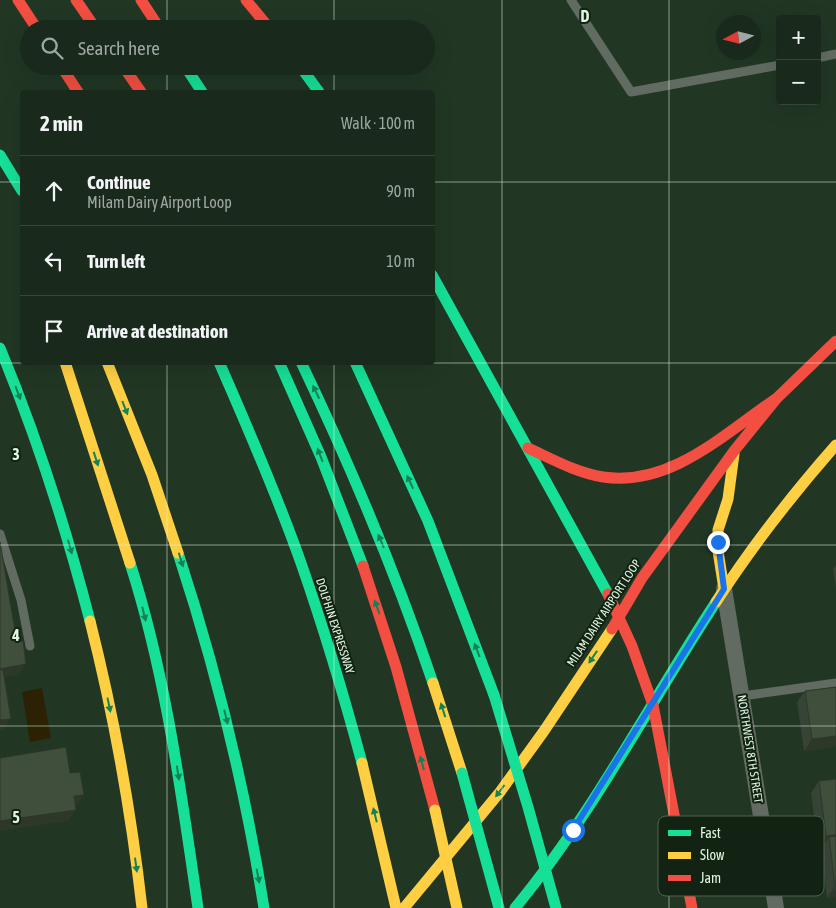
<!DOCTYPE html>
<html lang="en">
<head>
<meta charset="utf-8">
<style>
  body { margin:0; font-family:"Asap Condensed",sans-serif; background:#223124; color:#f1f3f6 }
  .controls { position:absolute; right:15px; top:15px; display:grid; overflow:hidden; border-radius:5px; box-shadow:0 5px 20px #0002 }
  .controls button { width:45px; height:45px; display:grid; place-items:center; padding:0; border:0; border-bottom:1px solid #37453a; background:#19291b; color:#f1f3f6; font:25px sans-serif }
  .compass { position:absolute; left:716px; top:15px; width:45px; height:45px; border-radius:50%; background:#19291b; box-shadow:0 5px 20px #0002; rotate:263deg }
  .stop { position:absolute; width:15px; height:15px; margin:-11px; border:4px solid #1a73e8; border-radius:50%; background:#fff }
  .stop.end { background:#1a73e8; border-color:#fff; box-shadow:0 1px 5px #0008 }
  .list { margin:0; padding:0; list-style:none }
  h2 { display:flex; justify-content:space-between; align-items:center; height:65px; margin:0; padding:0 20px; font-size:21px }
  h2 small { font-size:16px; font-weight:400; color:#9fa6a3 }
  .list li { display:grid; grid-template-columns:32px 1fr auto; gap:15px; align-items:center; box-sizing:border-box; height:70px; padding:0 20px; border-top:1px solid #37453a }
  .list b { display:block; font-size:19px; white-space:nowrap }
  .list p { margin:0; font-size:16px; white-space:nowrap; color:#9fa6a3 }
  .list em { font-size:16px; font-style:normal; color:#9fa6a3 }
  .icon { flex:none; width:28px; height:28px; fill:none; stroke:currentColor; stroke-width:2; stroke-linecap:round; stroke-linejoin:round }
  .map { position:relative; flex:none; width:836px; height:908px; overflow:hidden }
  .search { position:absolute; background:#19291b; box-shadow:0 5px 20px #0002; left:20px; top:20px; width:415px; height:55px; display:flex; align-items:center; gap:12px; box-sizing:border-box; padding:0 18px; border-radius:28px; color:#9fa6a3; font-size:19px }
  .panel { position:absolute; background:#19291b; box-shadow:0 5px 20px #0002; left:20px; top:90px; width:415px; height:275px; border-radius:5px }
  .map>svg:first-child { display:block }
</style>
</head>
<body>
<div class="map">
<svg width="836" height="908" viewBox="0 0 836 908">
  <rect width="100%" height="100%" fill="#213724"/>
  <!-- water -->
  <path fill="#2c2203" d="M 42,688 L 51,738 L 30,742 L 22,692 Z"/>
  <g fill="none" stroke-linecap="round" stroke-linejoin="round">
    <!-- lane -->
    <path stroke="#616b61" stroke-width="9" d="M 571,0 L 631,92 L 780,65
      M 817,58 L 836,54
      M 0,534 L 21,600 L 30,646
      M 742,696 L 836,683"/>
    <!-- street -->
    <path stroke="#616b61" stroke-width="16" d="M 724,589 L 776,908"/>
    <!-- fast -->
    <path stroke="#16e098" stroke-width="11" d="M 185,66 L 202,92
      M 300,66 L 319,92
      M 0,155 L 22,191
      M 432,275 L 608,594
      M 0,348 C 37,437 66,528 90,621
      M 219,362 C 248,428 277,495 301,563 C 324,629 344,696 362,763
      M 279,362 L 321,457 L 363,566
      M 301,362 C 351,467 396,573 433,683
      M 355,362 L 428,521 L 494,695
      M 178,553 C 216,669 245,788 264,908
      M 130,563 C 166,675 181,792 198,908
      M 515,908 C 593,814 649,704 716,602"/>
    <!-- slow -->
    <path stroke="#ffcf43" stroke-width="11" d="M 65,362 L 130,563
      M 107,362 L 152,475 L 178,553
      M 724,589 L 718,551 L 718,530 L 728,499 L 734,454
      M 716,602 C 752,546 792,495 836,445
      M 90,621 C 114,716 131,811 142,908
      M 433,683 L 462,773
      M 362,763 L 396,908
      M 404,908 L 500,792 L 544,731 L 612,629"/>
    <!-- jam -->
    <path stroke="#f24e42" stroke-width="11" d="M 18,0 L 37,29
      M 76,0 L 96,29
      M 141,0 L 160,29
      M 246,0 L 270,29
      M 61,66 L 78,92
      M 123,66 L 141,92
      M 528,448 C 552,459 577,473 603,477 C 671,487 725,433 777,398
      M 363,566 L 396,667 L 435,810
      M 608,594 L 632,646 L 653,705 L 692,908
      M 612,629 L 642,578 L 734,451 L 777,398 L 836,341"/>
    <!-- fast-bridge -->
    <path stroke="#16e098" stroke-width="11" d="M 494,695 L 528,807 L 556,908
      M 462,773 L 499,908"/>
    <!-- slow-bridge -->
    <path stroke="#ffcf43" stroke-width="11" d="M 435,810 L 457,908"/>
  </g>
  <!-- wall -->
  <path fill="#374334" d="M 836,565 L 836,588 L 833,569 Z
    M 836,687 L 836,746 L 804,751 L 797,702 L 805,691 Z
    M 836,779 L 836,897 L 827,898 L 821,848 L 822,847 L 818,847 L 811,793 L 819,781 Z"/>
  <!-- shaded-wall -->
  <path fill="#2d372a" d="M 26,664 L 18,675 L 0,678 L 0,669 Z
    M 11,719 L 3,730 L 0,730 L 0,720 Z
    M 836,736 L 836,746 L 804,751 L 812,739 Z
    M 84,795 L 76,806 L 74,796 Z
    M 76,810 L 68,821 L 0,831 L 0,821 Z
    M 836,835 L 836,845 L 829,837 L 822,847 L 818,847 L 826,836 Z
    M 835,886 L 836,897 L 827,898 Z"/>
  <!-- building -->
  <path fill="#404e3c" stroke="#2d372a" d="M 0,542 L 17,642 L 23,641 L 26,664 L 0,669 Z
    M 0,670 L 3,670 L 11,719 L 0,720 Z
    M 836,687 L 836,736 L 812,739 L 805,691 Z
    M 66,747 L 70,773 L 80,772 L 84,795 L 74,796 L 76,810 L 0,821 L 0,758 Z
    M 836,779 L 836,835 L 826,836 L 819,781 Z
    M 836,836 L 836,886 L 835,886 L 829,837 Z"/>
  <!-- one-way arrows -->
  <defs><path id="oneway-solid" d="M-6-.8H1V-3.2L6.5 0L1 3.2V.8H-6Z" transform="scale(1.25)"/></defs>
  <g fill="#148156">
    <use href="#oneway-solid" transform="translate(316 392) rotate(-116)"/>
    <use href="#oneway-solid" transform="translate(18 393) rotate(69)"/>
    <use href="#oneway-solid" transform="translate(125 408) rotate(69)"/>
    <use href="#oneway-solid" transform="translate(320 455) rotate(-111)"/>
    <use href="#oneway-solid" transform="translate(96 459) rotate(72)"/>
    <use href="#oneway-solid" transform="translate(410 482) rotate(-115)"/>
    <use href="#oneway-solid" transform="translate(381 541) rotate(-113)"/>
    <use href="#oneway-solid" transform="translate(70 547) rotate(74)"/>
    <use href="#oneway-solid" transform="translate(181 560) rotate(73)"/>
    <use href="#oneway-solid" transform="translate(377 607) rotate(-110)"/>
    <use href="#oneway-solid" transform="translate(144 614) rotate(76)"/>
    <use href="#oneway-solid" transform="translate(477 650) rotate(-111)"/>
    <use href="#oneway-solid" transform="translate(593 657) rotate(124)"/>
    <use href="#oneway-solid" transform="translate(109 705) rotate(78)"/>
    <use href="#oneway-solid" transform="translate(443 710) rotate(-108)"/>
    <use href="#oneway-solid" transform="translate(226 717) rotate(76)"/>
    <use href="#oneway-solid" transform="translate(422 763) rotate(-105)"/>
    <use href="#oneway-solid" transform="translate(178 773) rotate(81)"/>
    <use href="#oneway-solid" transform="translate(500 791) rotate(127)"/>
    <use href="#oneway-solid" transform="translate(375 815) rotate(-104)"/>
    <use href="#oneway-solid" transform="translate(136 865) rotate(82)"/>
    <use href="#oneway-solid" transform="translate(258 876) rotate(79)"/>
  </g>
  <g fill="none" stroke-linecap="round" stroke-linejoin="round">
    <!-- route -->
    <path stroke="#1a73e8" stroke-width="6" d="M 573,830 L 724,589 L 718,542"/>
  </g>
  <!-- grid -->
  <path fill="none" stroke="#e0f6e0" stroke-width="1" stroke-opacity="0.55" d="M 167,0 L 167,29M 334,0 L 334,29M 502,0 L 502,908M 669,0 L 669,908M 167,66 L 167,92M 334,66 L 334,92M 0,182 L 22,182M 432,182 L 836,182M 167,362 L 167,908M 334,362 L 334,908M 0,363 L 836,363M 0,545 L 836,545M 0,726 L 836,726"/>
  <g text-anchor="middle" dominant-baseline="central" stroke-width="4" stroke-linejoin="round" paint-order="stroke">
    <!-- street labels -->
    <g font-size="12" fill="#e0f6e0" stroke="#122213">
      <text transform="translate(604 613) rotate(-57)">MILAM DAIRY AIRPORT LOOP</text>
      <text transform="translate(335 626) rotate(72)">DOLPHIN EXPRESSWAY</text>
      <text transform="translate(750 749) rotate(81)">NORTHWEST 8TH STREET</text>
    </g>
  </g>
  <!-- legend -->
  <rect x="658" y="816" width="166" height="80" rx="8" fill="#122213" stroke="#506250" stroke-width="1"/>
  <rect x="668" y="830" width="23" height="6" fill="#16e098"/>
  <rect x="668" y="852" width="23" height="7" fill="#ffcf43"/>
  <rect x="668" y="875" width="23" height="6" fill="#f24e42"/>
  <g font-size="14" fill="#e0f6e0">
    <text x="700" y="838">Fast</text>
    <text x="700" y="860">Slow</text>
    <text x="700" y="883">Jam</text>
  </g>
  <g font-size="16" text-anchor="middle" font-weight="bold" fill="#e0f6e0" stroke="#122213" stroke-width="4" stroke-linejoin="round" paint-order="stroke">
    <text x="585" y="22">D</text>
    <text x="16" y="460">3</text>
    <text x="16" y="641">4</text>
    <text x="16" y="823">5</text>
  </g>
</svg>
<div class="controls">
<button>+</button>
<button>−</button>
</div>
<svg class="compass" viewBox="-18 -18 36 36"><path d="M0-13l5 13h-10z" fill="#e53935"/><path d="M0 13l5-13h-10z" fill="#9fa6a3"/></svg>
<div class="stop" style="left:573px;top:830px"></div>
<div class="stop end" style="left:718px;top:542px"></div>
<div class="search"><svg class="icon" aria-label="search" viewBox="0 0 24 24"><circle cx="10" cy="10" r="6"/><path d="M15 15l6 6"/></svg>Search here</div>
<section class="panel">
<h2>2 min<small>Walk · 100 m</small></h2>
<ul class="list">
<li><svg class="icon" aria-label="ahead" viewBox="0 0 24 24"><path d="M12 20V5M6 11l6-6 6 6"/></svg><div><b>Continue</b><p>Milam Dairy Airport Loop</p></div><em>90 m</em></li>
<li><svg class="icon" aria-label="left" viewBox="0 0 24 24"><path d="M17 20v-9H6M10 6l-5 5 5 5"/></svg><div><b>Turn left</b></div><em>10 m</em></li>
<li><svg class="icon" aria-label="arrive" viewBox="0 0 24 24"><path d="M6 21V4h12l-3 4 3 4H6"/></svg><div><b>Arrive at destination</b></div></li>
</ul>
</section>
</div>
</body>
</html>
